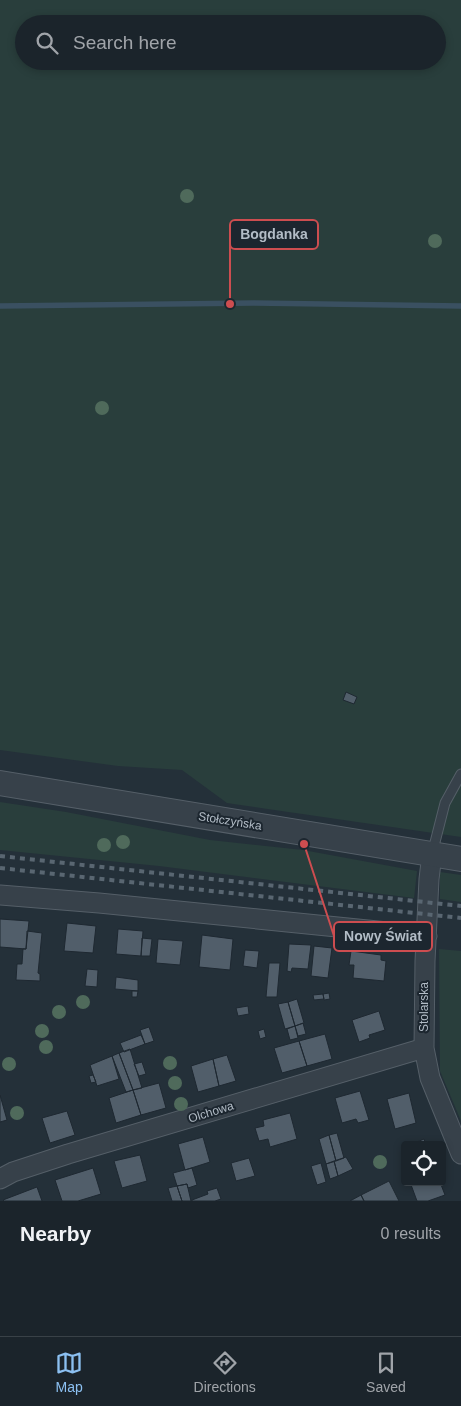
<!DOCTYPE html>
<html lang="en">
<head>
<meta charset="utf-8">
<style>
  body { margin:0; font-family:Arial,sans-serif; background:#242c33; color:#f1f3f6 }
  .controls { position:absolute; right:15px; bottom:15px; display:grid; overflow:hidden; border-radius:5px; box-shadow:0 2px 8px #0003 }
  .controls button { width:45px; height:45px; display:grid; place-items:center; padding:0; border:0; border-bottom:1px solid #394147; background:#1b242b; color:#f1f3f6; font:25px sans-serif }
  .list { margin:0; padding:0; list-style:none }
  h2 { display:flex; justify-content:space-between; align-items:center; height:65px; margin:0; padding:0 20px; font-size:21px }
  h2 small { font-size:16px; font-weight:400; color:#a0a4a9 }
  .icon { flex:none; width:28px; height:28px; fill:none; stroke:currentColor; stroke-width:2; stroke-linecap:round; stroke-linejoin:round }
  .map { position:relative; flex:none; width:461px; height:1201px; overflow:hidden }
  .search { position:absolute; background:#1b242b; box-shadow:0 2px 8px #0003; left:15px; right:15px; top:15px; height:55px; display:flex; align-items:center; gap:12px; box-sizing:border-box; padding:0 18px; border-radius:28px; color:#a0a4a9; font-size:19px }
  .sheet { height:135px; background:#1b242b }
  nav { display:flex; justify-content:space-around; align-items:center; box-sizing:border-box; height:70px; border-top:1px solid #394147; background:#1b242b; font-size:14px; color:#a0a4a9 }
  nav a { display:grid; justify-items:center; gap:2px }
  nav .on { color:#8cc0f1 }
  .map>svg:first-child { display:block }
</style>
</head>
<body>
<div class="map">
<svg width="461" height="1201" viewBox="0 0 461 1201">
  <rect width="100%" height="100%" fill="#243039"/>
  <!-- green -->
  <path fill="#293e3c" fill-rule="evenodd" d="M 0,0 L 461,0 L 461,837 L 227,803 L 182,770 L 118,766 L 0,750 ZM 24,24 L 437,24 L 437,61 L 24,61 Z
    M 0,802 L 66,812 L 210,840 L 303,850 L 417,871 L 414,898 L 159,866 L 0,850 Z
    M 440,872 L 461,875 L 461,902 L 440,899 Z
    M 439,949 L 461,951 L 461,1121 L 440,1071 Z"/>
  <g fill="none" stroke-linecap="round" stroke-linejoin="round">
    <!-- stream -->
    <path stroke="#3a5061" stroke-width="5.5" d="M 0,306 L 254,303 L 461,306"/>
  </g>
  <!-- building -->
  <path fill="#515e6a" stroke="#1e2831" d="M 346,692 L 357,697 L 354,704 L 343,700 Z
    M 0,919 L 29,921 L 26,949 L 0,947 Z
    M 67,923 L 96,926 L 93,953 L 64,951 Z
    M 118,929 L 143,931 L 141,956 L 116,954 Z
    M 27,931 L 42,933 L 38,973 L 40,974 L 40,981 L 16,980 L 17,964 L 22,964 L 23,949 L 26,949 Z
    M 202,935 L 233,939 L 230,970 L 199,967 Z
    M 142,938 L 152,939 L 150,956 L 141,956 Z
    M 158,939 L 183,941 L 180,965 L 156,963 Z
    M 289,944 L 311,945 L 308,969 L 292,968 L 291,972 L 287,971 Z
    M 314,946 L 332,948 L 328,978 L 311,976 Z
    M 245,950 L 259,951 L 257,968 L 243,966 Z
    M 351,951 L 381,955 L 381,960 L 386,961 L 384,981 L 353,978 L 354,965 L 349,965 Z
    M 269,963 L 280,963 L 277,997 L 266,997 Z
    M 87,969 L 98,970 L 97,987 L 85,986 Z
    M 116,977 L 138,980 L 138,991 L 115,989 Z
    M 132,991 L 138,991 L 137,997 L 132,997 Z
    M 329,993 L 330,999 L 324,1000 L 323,994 Z
    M 323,994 L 324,999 L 314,1000 L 313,995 Z
    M 297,999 L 304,1023 L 295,1026 L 288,1002 Z
    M 288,1002 L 295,1026 L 285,1029 L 278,1004 Z
    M 248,1006 L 249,1014 L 238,1016 L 236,1008 Z
    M 379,1011 L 385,1030 L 369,1035 L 370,1038 L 359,1042 L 352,1020 Z
    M 303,1023 L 306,1034 L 298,1036 L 295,1026 Z
    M 295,1026 L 298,1038 L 290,1040 L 287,1029 Z
    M 149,1027 L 154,1041 L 145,1044 L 140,1030 Z
    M 264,1029 L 266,1037 L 260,1039 L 258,1031 Z
    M 325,1034 L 332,1059 L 307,1066 L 299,1041 Z
    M 141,1035 L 145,1044 L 124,1052 L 120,1043 Z
    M 299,1041 L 307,1066 L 282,1073 L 274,1048 Z
    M 130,1049 L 142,1088 L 133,1090 L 119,1053 Z
    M 119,1053 L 133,1090 L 126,1092 L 112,1056 Z
    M 227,1055 L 236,1081 L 219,1086 L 213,1059 Z
    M 112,1056 L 119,1079 L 97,1086 L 90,1065 Z
    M 213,1059 L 219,1086 L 198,1092 L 191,1066 Z
    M 142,1062 L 146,1074 L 139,1076 L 134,1064 Z
    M 93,1075 L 96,1082 L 91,1083 L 89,1076 Z
    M 159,1083 L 166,1108 L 141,1115 L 133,1090 Z
    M 133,1090 L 141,1115 L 116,1123 L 109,1098 Z
    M 360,1091 L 369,1120 L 358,1123 L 356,1119 L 342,1123 L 335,1098 Z
    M 409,1093 L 416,1123 L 395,1129 L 387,1099 Z
    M 0,1095 L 7,1120 L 0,1122 Z
    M 67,1111 L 75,1135 L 50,1143 L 42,1118 Z
    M 290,1113 L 297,1139 L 270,1147 L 268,1139 L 259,1141 L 255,1128 L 264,1126 L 263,1120 Z
    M 337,1133 L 344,1158 L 336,1161 L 329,1135 Z
    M 329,1135 L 336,1161 L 326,1164 L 319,1139 Z
    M 203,1137 L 210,1162 L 185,1170 L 178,1144 Z
    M 424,1139 L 426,1145 L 410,1145 Z
    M 140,1155 L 147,1181 L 122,1188 L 114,1161 Z
    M 346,1157 L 353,1169 L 338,1176 L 334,1161 Z
    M 249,1158 L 255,1176 L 236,1181 L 231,1163 Z
    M 334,1161 L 338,1176 L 330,1179 L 326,1164 Z
    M 321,1163 L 326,1182 L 317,1185 L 311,1166 Z
    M 93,1168 L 101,1194 L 78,1201 L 62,1201 L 55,1180 Z
    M 192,1168 L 197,1185 L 188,1188 L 187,1184 L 177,1186 L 173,1173 Z
    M 389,1181 L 399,1201 L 364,1201 L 361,1195 Z
    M 410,1182 L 440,1182 L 445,1195 L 428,1201 L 417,1201 Z
    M 187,1184 L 191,1201 L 182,1201 L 177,1186 Z
    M 177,1186 L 182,1201 L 172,1201 L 168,1188 Z
    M 37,1187 L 42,1201 L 4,1201 L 3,1200 Z
    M 217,1188 L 221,1199 L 215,1201 L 192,1201 L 192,1200 L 208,1194 L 207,1191 Z
    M 361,1195 L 364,1201 L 350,1201 Z"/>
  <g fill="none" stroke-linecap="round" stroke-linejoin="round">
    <defs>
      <path id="service" d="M 432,854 L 445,803 L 461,774"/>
      <path id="minor" d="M 432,854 L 429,879 L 425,961 L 424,1048 L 430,1078 L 461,1154
        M 0,895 L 99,903 L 427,936
        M 0,1179 L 13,1172 L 68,1154 L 424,1048"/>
      <path id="tertiary" d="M 0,783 L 461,859"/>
    </defs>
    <!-- service casing -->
    <use href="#service" stroke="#555f68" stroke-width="11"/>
    <!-- minor casing -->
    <use href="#minor" stroke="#555f68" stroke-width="21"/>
    <!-- tertiary casing -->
    <use href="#tertiary" stroke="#555f68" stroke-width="26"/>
    <!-- service -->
    <use href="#service" stroke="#37414a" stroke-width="9"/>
    <!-- minor -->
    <use href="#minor" stroke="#37414a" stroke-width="19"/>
    <!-- tertiary -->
    <use href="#tertiary" stroke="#37414a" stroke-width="24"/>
    <!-- rail -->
    <path stroke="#596671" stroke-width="4" stroke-dasharray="5 5" stroke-linecap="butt" d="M 0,856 L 461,906
      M 0,868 L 461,918"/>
  </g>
  <!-- trees -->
  <g fill="#4f6a5b">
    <circle cx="187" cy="196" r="7"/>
    <circle cx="435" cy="241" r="7"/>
    <circle cx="102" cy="408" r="7"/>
    <circle cx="123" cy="842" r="7"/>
    <circle cx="104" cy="845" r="7"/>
    <circle cx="83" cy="1002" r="7"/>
    <circle cx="59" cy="1012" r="7"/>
    <circle cx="42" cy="1031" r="7"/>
    <circle cx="46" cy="1047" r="7"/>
    <circle cx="170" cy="1063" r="7"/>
    <circle cx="9" cy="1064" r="7"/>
    <circle cx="175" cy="1083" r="7"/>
    <circle cx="181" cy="1104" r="7"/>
    <circle cx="17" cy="1113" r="7"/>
    <circle cx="380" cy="1162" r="7"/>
  </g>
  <g text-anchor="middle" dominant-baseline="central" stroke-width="4" stroke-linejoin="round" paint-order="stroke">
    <!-- street labels -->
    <g font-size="12" fill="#b2bcc6" stroke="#1c262f">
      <text transform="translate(230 821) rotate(9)">Stołczyńska</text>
      <text transform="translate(424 1007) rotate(-90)">Stolarska</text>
      <text transform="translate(211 1112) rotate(-17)">Olchowa</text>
    </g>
  </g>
  <!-- callouts -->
  <path fill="none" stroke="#cd4d50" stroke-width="2" d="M230 304L230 234M304 844L334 936"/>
  <g fill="#cd4d50" stroke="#1c262f" stroke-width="2">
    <circle cx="230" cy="304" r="5"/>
    <circle cx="304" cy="844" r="5"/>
  </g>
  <g fill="#1c262f" stroke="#cd4d50" stroke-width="2">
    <rect x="230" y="220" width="88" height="29" rx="5"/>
    <rect x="334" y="922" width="98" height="29" rx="5"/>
  </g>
  <g font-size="14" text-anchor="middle" font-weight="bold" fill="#b2bcc6">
    <text x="274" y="239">Bogdanka</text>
    <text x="383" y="941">Nowy Świat</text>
  </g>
</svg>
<div class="controls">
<button><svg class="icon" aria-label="locate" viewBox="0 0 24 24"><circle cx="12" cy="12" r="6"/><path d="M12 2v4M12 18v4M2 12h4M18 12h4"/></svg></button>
</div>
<div class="search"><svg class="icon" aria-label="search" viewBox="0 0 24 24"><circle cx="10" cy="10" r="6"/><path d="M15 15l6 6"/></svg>Search here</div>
</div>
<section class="sheet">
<h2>Nearby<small>0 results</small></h2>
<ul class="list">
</ul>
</section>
<nav>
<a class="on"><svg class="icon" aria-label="map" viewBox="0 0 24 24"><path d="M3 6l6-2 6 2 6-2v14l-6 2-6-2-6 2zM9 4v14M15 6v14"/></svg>Map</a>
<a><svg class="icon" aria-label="directions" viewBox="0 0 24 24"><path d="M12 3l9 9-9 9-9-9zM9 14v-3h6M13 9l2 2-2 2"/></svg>Directions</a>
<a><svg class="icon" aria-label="saved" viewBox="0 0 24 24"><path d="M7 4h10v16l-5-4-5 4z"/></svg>Saved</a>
</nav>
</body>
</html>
